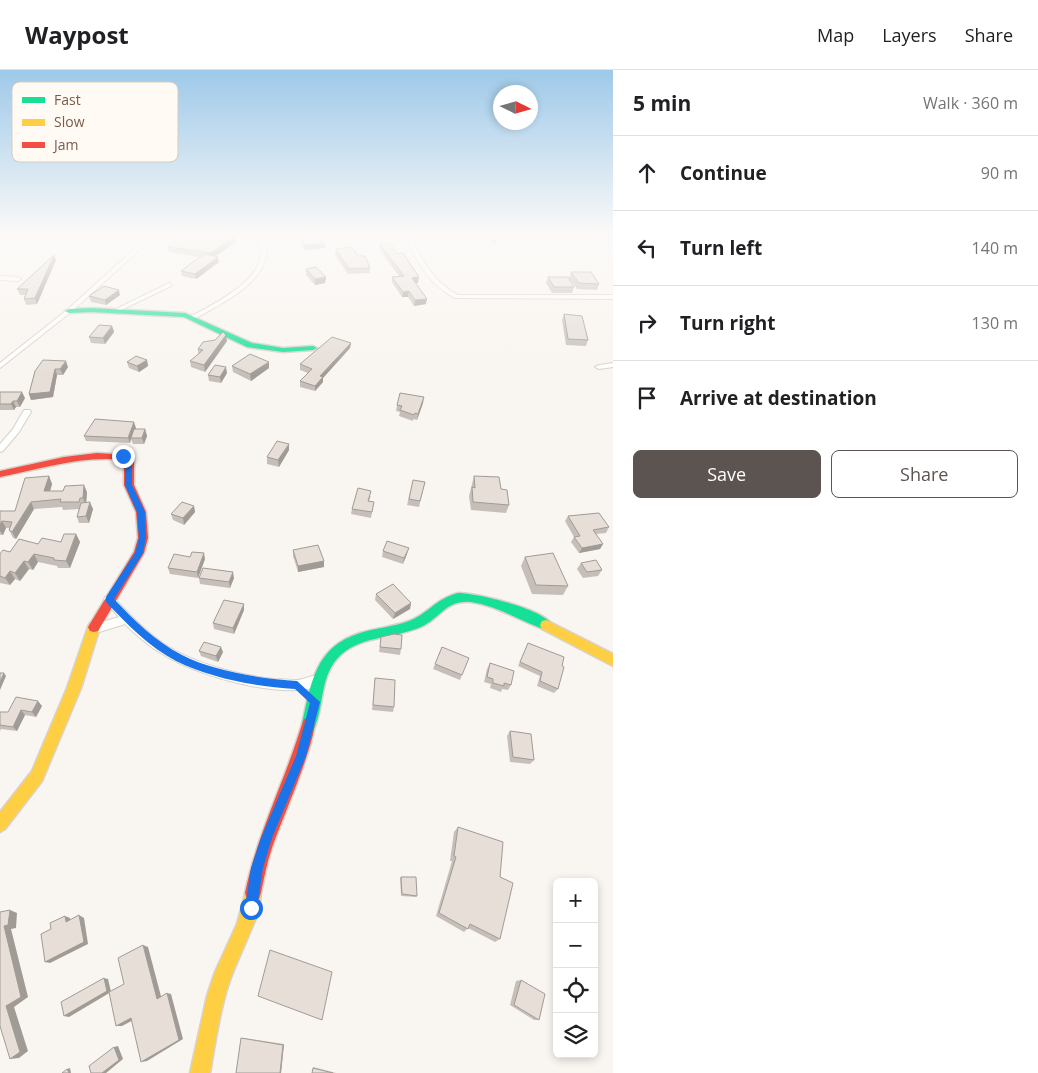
<!DOCTYPE html>
<html lang="en">
<head>
<meta charset="utf-8">
<style>
  body { margin:0; font-family:"Open Sans",sans-serif; background:#f2f2f2; color:#202124 }
  .controls { position:absolute; right:15px; bottom:15px; display:grid; overflow:hidden; border-radius:8px; box-shadow:0 2px 8px #0003 }
  .controls button { width:45px; height:45px; display:grid; place-items:center; padding:0; border:0; border-bottom:1px solid #e0e0e0; background:#fff; color:#202124; font:25px sans-serif }
  .compass { position:absolute; left:493px; top:15px; width:45px; height:45px; border-radius:50%; background:#fff; box-shadow:0 2px 8px #0003; rotate:95deg }
  .stop { position:absolute; width:15px; height:15px; margin:-11px; border:4px solid #1a73e8; border-radius:50%; background:#fff }
  .stop.end { background:#1a73e8; border-color:#fff; box-shadow:0 1px 5px #0008 }
  .list { margin:0; padding:0; list-style:none }
  h2 { display:flex; justify-content:space-between; align-items:center; height:65px; margin:0; padding:0 20px; font-size:21px }
  h2 small { font-size:16px; font-weight:400; color:#757577 }
  .list li { display:grid; grid-template-columns:32px 1fr auto; gap:15px; align-items:center; box-sizing:border-box; height:75px; padding:0 20px; border-top:1px solid #e0e0e0 }
  .list b { display:block; font-size:19px; white-space:nowrap }
  .list em { font-size:16px; font-style:normal; color:#757577 }
  .actions { display:flex; gap:10px; padding:15px 20px }
  .actions a { flex:1; padding:11px 0; border:1px solid #5c5450; border-radius:8px; text-align:center; font-size:18px; color:#5c5450 }
  .actions .main { background:#5c5450; color:#fff }
  .icon { flex:none; width:28px; height:28px; fill:none; stroke:currentColor; stroke-width:2; stroke-linecap:round; stroke-linejoin:round }
  .map { position:relative; flex:none; width:613px; height:1003px; overflow:hidden }
  header { display:flex; align-items:center; gap:30px; box-sizing:border-box; height:70px; padding:0 25px; background:#fff; border-bottom:1px solid #e0e0e0 }
  header strong { font-size:24px }
  nav { display:flex; gap:28px; margin-inline-start:auto; font-size:18px }
  main { display:flex }
  aside { flex:1; background:#fff }
  .map>svg:first-child { display:block }
</style>
</head>
<body>
<header>
<strong>Waypost</strong>
<nav><a>Map</a><a>Layers</a><a>Share</a></nav>
</header>
<main>
<div class="map">
<svg width="613" height="1003" viewBox="0 0 613 1003">
  <rect width="100%" height="100%" fill="#f9f5f0"/>
  <g fill="none" stroke-linecap="round" stroke-linejoin="round">
    <defs>
      <path id="street" d="M 150,165 L 156,165 L 71,242 L 0,298 L 0,293 L 67,240 Z
        M 256,165 L 261,165 C 263,170 266,175 266,180 C 269,212 217,236 194,249 L 190,249 L 190,247 C 213,234 263,211 261,180 C 261,175 257,170 256,165 Z
        M 391,165 L 411,168 C 423,191 434,213 458,225 L 613,225 L 613,229 L 455,228 C 431,216 418,194 407,170 Z
        M 573,165 L 591,165 L 613,168 L 613,172 Z
        M 0,206 L 18,207 L 21,209 L 18,211 L 0,210 Z
        M 169,213 L 172,215 L 171,216 L 115,243 L 110,242 Z
        M 613,293 L 613,297 L 599,299 L 595,297 L 599,295 Z
        M 24,340 L 30,340 L 31,342 L 19,362 L 3,381 L 0,382 L 0,374 L 13,359 Z
        M 109,526 L 113,527 C 129,544 145,561 164,574 C 195,594 237,605 274,609 C 281,609 289,610 297,610 C 306,609 315,603 323,606 L 325,610 L 323,614 C 315,617 306,620 297,620 C 259,622 197,605 164,585 C 150,577 137,566 125,554 L 93,564 L 89,562 L 88,559 L 89,556 L 119,547 L 104,530 L 105,527 Z"/>
      <path id="fast" d="M 91,238 L 185,243 L 252,273 L 283,278 L 313,276 L 317,278 L 313,280 L 283,282 L 247,277 L 184,247 L 91,242 L 69,243 L 65,241 L 69,239 Z
        M 458,523 C 476,523 544,539 552,555 L 550,559 L 546,560 C 520,551 498,536 471,532 C 445,530 441,548 421,557 C 394,569 356,565 336,590 C 320,610 324,636 314,659 L 309,660 L 304,659 L 302,654 C 311,613 315,577 360,563 C 376,558 393,557 409,551 C 428,544 435,529 458,523 Z"/>
      <path id="slow" d="M 546,550 L 613,584 L 613,596 L 542,559 L 540,555 L 542,551 Z
        M 94,552 L 98,553 L 100,557 L 81,618 L 42,711 L 5,759 L 0,762 L 0,742 L 32,701 L 67,618 L 88,557 L 90,553 Z
        M 253,815 L 259,817 C 264,830 256,849 250,862 C 243,880 234,897 228,916 C 219,944 215,974 210,1003 L 190,1003 L 207,926 L 215,902 L 237,854 L 247,817 Z"/>
      <path id="jam" d="M 97,383 L 129,385 L 134,388 L 134,415 L 146,442 L 148,468 L 144,483 L 98,561 L 94,562 L 90,561 L 88,557 L 134,482 L 138,468 L 136,442 L 124,415 L 124,390 C 82,385 41,399 0,407 L 0,401 L 64,387 Z
        M 309,648 L 314,649 C 320,664 279,756 272,778 C 267,792 264,808 261,823 L 259,829 L 253,831 L 247,829 L 245,823 C 257,764 285,711 302,654 L 304,649 Z"/>
    </defs>
    <!-- street casing -->
    <use href="#street" stroke="#d7d1cb" stroke-width="2"/>
    <!-- fast casing -->
    <use href="#fast" stroke="#d9d2cb" stroke-width="3"/>
    <!-- slow casing -->
    <use href="#slow" stroke="#d9d2cb" stroke-width="3"/>
    <!-- jam casing -->
    <use href="#jam" stroke="#d9d2cb" stroke-width="3"/>
    <!-- street -->
    <use href="#street" fill="#fefefd" fill-rule="evenodd"/>
    <!-- fast -->
    <use href="#fast" fill="#16e098" fill-rule="evenodd"/>
    <!-- slow -->
    <use href="#slow" fill="#ffcf43" fill-rule="evenodd"/>
    <!-- jam -->
    <use href="#jam" fill="#f24e42" fill-rule="evenodd"/>
  </g>
  <!-- wall -->
  <path fill="#c6bfb9" d="M 172,166 L 235,166 L 236,172 L 214,187 L 219,192 L 196,209 L 182,206 L 181,201 L 200,187 L 169,182 L 168,177 L 174,172 L 173,172 Z
    M 296,166 L 309,166 L 325,178 L 305,180 Z
    M 490,166 L 499,166 L 494,177 Z
    M 380,174 L 397,184 L 418,213 L 415,213 L 426,234 L 414,236 L 408,227 L 402,227 L 392,212 L 392,207 L 399,206 L 379,179 Z
    M 336,179 L 358,186 L 370,198 L 370,203 L 348,204 L 335,185 Z
    M 54,185 L 56,190 L 37,234 L 26,235 L 24,229 L 25,225 L 20,225 L 17,219 Z
    M 306,199 L 326,207 L 325,213 L 315,215 L 306,205 Z
    M 571,202 L 599,214 L 597,220 L 577,219 L 569,208 Z
    M 548,207 L 574,217 L 572,223 L 552,223 L 546,213 Z
    M 120,225 L 106,235 L 91,232 L 89,226 Z
    M 564,244 L 588,270 L 586,276 L 566,275 L 562,250 Z
    M 112,256 L 114,262 L 105,274 L 91,273 L 89,267 Z
    M 227,271 L 205,302 L 191,297 L 190,291 L 198,284 L 198,279 Z
    M 351,273 L 350,278 L 323,308 L 323,312 L 315,321 L 300,317 L 300,311 L 308,303 L 300,300 L 300,294 Z
    M 147,290 L 148,296 L 139,302 L 129,298 L 127,292 Z
    M 232,296 L 269,298 L 251,311 L 233,302 Z
    M 68,297 L 63,305 L 57,305 L 53,327 L 31,330 L 29,324 L 35,301 Z
    M 227,303 L 221,313 L 209,311 L 208,305 Z
    M 0,322 L 25,328 L 20,337 L 16,337 L 14,340 L 0,340 Z
    M 423,333 L 417,350 L 413,349 L 413,351 L 399,346 L 400,342 L 396,341 L 397,335 Z
    M 136,358 L 135,359 L 145,359 L 147,366 L 144,374 L 133,374 L 131,369 L 130,373 L 86,371 L 84,366 Z
    M 289,380 L 279,397 L 267,394 L 267,387 Z
    M 49,406 L 52,414 L 50,421 L 87,422 L 86,433 L 93,439 L 89,453 L 79,453 L 77,447 L 79,439 L 63,440 L 62,437 L 34,439 L 16,469 L 13,468 L 9,460 L 10,458 L 6,458 L 3,465 L 0,465 L 0,441 L 15,441 Z
    M 474,406 L 501,419 L 509,435 L 506,443 L 471,440 L 469,426 Z
    M 413,410 L 425,412 L 419,437 L 407,435 Z
    M 371,426 L 369,431 L 374,432 L 371,448 L 351,444 L 352,439 Z
    M 194,436 L 195,442 L 184,455 L 173,450 L 171,444 Z
    M 568,446 L 609,457 L 606,463 L 596,464 L 603,474 L 600,479 L 579,483 L 571,472 L 574,467 L 565,451 Z
    M 76,464 L 80,472 L 70,498 L 58,498 L 57,496 L 38,492 L 33,500 L 29,499 L 20,511 L 15,509 L 10,515 L 0,513 L 0,484 L 38,474 L 61,472 Z
    M 293,480 L 324,497 L 298,502 L 293,486 Z
    M 383,481 L 407,484 L 403,494 L 382,487 Z
    M 525,487 L 568,516 L 563,525 L 532,524 L 521,496 Z
    M 205,489 L 198,508 L 170,504 L 168,498 Z
    M 581,493 L 602,500 L 598,506 L 583,508 L 577,499 Z
    M 199,508 L 234,508 L 230,518 L 200,514 Z
    M 376,524 L 411,533 L 410,539 L 393,549 L 375,530 Z
    M 244,540 L 234,564 L 214,559 L 213,553 Z
    M 381,567 L 401,579 L 400,585 L 379,582 Z
    M 528,573 L 562,596 L 558,619 L 554,623 L 537,616 L 540,606 L 518,596 Z
    M 442,577 L 462,605 L 460,610 L 433,599 Z
    M 199,581 L 223,582 L 218,592 L 201,586 Z
    M 490,593 L 511,615 L 508,620 L 502,619 L 501,622 L 490,618 L 491,614 L 484,612 L 487,599 Z
    M 375,608 L 394,637 L 393,642 L 372,640 Z
    M 42,636 L 36,647 L 25,645 L 17,661 L 1,659 L 0,661 L 0,642 L 8,642 Z
    M 510,661 L 534,690 L 530,694 L 510,692 L 507,666 Z
    M 458,757 L 500,807 L 500,869 L 495,872 L 468,858 L 464,862 L 436,846 L 452,791 L 450,791 L 454,762 Z
    M 401,807 L 417,826 L 416,827 L 401,826 L 400,808 Z
    M 521,910 L 539,950 L 534,950 L 510,935 L 516,911 Z
    M 241,968 L 243,968 L 284,974 L 281,1003 L 236,1003 Z
    M 313,997 L 336,1003 L 312,1003 Z"/>
  <!-- shaded-wall -->
  <path fill="#a19b96" d="M 235,166 L 236,172 L 211,189 L 211,183 Z
    M 325,173 L 325,178 L 305,180 L 305,175 Z
    M 54,185 L 56,190 L 37,234 L 35,228 Z
    M 218,187 L 219,192 L 196,209 L 195,204 Z
    M 326,207 L 325,213 L 315,215 L 315,209 Z
    M 419,207 L 418,213 L 411,214 L 412,208 Z
    M 119,220 L 120,225 L 106,235 L 105,230 Z
    M 409,221 L 408,227 L 402,227 L 403,222 Z
    M 427,229 L 426,234 L 414,236 L 415,230 Z
    M 112,256 L 114,262 L 105,274 L 103,268 Z
    M 226,265 L 227,271 L 205,302 L 204,295 Z
    M 351,273 L 350,278 L 323,308 L 323,312 L 315,321 L 315,316 L 320,306 Z
    M 147,290 L 148,296 L 139,302 L 137,296 Z
    M 66,291 L 68,297 L 63,305 L 60,299 Z
    M 269,292 L 269,298 L 251,311 L 250,304 Z
    M 226,297 L 227,303 L 221,313 L 220,307 Z
    M 55,299 L 57,305 L 53,327 L 31,330 L 29,324 Z
    M 22,322 L 25,328 L 20,337 L 17,331 Z
    M 424,327 L 423,333 L 417,350 L 418,344 Z
    M 13,331 L 16,337 L 14,340 L 11,334 Z
    M 134,352 L 136,358 L 132,368 L 131,368 L 131,369 L 130,373 L 128,368 Z
    M 145,359 L 147,366 L 144,374 L 142,368 Z
    M 289,374 L 289,380 L 279,397 L 278,390 Z
    M 49,406 L 52,414 L 48,429 L 44,421 Z
    M 84,415 L 87,422 L 86,435 L 83,428 Z
    M 31,432 L 34,439 L 16,469 L 12,462 Z
    M 90,432 L 93,439 L 89,453 L 86,446 Z
    M 194,436 L 195,442 L 184,455 L 183,448 Z
    M 2,451 L 6,458 L 3,465 L 0,461 L 0,455 Z
    M 76,464 L 80,472 L 70,498 L 66,491 Z
    M 603,474 L 600,479 L 579,483 L 582,478 Z
    M 409,478 L 407,484 L 403,494 L 404,488 Z
    M 204,483 L 205,489 L 198,508 L 197,502 Z
    M 34,484 L 38,492 L 33,500 L 28,492 Z
    M 24,491 L 29,499 L 20,511 L 15,503 Z
    M 324,491 L 324,497 L 298,502 L 298,496 Z
    M 10,501 L 15,509 L 10,515 L 5,508 Z
    M 233,502 L 234,508 L 230,518 L 229,512 Z
    M 411,533 L 410,539 L 393,549 L 395,543 Z
    M 244,534 L 244,540 L 234,564 L 233,558 Z
    M 221,577 L 223,582 L 218,592 L 216,586 Z
    M 4,603 L 6,606 L 0,620 L 0,612 Z
    M 38,631 L 42,636 L 36,647 L 32,642 Z
    M 21,640 L 25,645 L 17,661 L 13,657 Z
    M 10,840 L 17,843 L 16,858 L 11,859 L 28,927 L 14,937 L 28,981 L 19,988 L 10,989 L 6,936 L 4,856 Z
    M 79,845 L 84,848 L 88,874 L 50,893 L 45,892 Z
    M 65,846 L 70,848 L 71,854 L 66,852 Z
    M 143,875 L 148,877 L 162,930 L 157,929 Z
    M 104,908 L 108,909 L 111,922 L 69,947 L 64,946 Z
    M 167,923 L 171,924 L 183,969 L 147,991 L 141,992 Z
    M 131,948 L 137,948 L 122,956 L 116,956 Z
    M 284,974 L 281,1003 L 280,1003 L 283,975 Z
    M 118,976 L 123,989 L 106,1003 L 102,1003 L 114,977 Z
    M 70,998 L 71,1003 L 69,1003 L 67,999 Z"/>
  <!-- building -->
  <path fill="#e6ded7" stroke="#a19b96" d="M 172,166 L 235,166 L 211,183 L 168,177 L 178,168 Z
    M 299,166 L 309,166 L 325,173 L 305,175 Z
    M 493,166 L 498,166 L 496,172 Z
    M 390,173 L 397,184 L 403,183 L 419,207 L 412,208 L 427,229 L 415,230 L 409,221 L 403,222 L 392,207 L 404,206 L 380,174 Z
    M 352,177 L 358,186 L 365,186 L 370,198 L 349,199 L 336,179 Z
    M 204,184 L 218,187 L 195,204 L 181,201 Z
    M 54,185 L 35,228 L 24,229 L 28,219 L 17,219 Z
    M 316,197 L 326,207 L 315,209 L 306,199 Z
    M 571,202 L 591,202 L 599,214 L 579,213 Z
    M 548,207 L 568,207 L 574,217 L 554,217 Z
    M 104,216 L 119,220 L 105,230 L 89,226 Z
    M 564,244 L 582,246 L 588,270 L 568,269 Z
    M 99,255 L 112,256 L 103,268 L 89,267 Z
    M 223,262 L 226,265 L 204,295 L 190,291 L 203,280 L 198,279 L 203,272 L 215,270 Z
    M 332,267 L 351,273 L 320,306 L 323,307 L 315,316 L 300,311 L 312,299 L 300,294 Z
    M 250,284 L 269,292 L 250,304 L 232,296 Z
    M 136,286 L 147,290 L 137,296 L 127,292 Z
    M 43,290 L 66,291 L 60,299 L 55,299 L 50,322 L 29,324 L 35,301 Z
    M 215,295 L 226,297 L 220,307 L 208,305 Z
    M 0,322 L 22,322 L 17,331 L 13,331 L 11,334 L 0,334 Z
    M 400,323 L 424,327 L 418,344 L 415,343 L 414,345 L 400,340 L 402,336 L 397,335 Z
    M 95,349 L 134,352 L 128,368 L 84,366 Z
    M 134,359 L 145,359 L 142,368 L 131,368 Z
    M 277,371 L 289,374 L 278,390 L 267,387 Z
    M 49,406 L 44,421 L 63,421 L 65,416 L 84,415 L 83,428 L 80,428 L 79,432 L 60,432 L 61,429 L 31,432 L 12,462 L 9,460 L 12,452 L 2,451 L 0,455 L 0,441 L 15,441 L 25,408 Z
    M 474,406 L 499,407 L 501,419 L 507,420 L 509,435 L 473,432 L 472,417 L 475,418 Z
    M 413,410 L 425,412 L 420,431 L 409,429 Z
    M 358,418 L 371,421 L 368,431 L 374,432 L 372,442 L 352,439 Z
    M 90,432 L 86,446 L 77,447 L 81,433 Z
    M 182,432 L 194,436 L 183,448 L 171,444 Z
    M 599,443 L 609,457 L 593,460 L 603,474 L 582,478 L 574,467 L 580,466 L 568,446 Z
    M 64,464 L 76,464 L 66,491 L 54,490 L 54,488 L 34,484 L 28,492 L 24,491 L 15,503 L 10,501 L 5,508 L 0,506 L 0,484 L 3,480 L 10,482 L 19,469 L 38,474 L 42,468 L 61,472 Z
    M 387,471 L 409,478 L 404,488 L 383,481 Z
    M 318,475 L 324,491 L 298,496 L 293,480 Z
    M 192,482 L 204,483 L 197,502 L 168,498 L 174,484 L 190,487 Z
    M 553,483 L 568,516 L 536,515 L 525,487 Z
    M 596,490 L 602,500 L 587,502 L 581,493 Z
    M 203,498 L 233,502 L 229,512 L 199,508 Z
    M 393,514 L 411,533 L 395,543 L 376,524 Z
    M 224,530 L 244,534 L 233,558 L 213,553 Z
    M 394,564 L 402,565 L 401,579 L 380,577 L 381,567 Z
    M 204,572 L 221,577 L 216,586 L 199,581 Z
    M 528,573 L 564,587 L 562,596 L 564,597 L 558,619 L 540,611 L 542,602 L 520,592 Z
    M 442,577 L 469,588 L 462,605 L 435,594 Z
    M 490,593 L 514,601 L 511,615 L 504,613 L 504,616 L 493,613 L 493,609 L 487,607 Z
    M 0,603 L 4,603 L 0,612 Z
    M 375,608 L 395,610 L 394,637 L 373,635 Z
    M 16,627 L 38,631 L 32,642 L 21,640 L 13,657 L 0,655 L 0,642 L 8,642 Z
    M 510,661 L 531,664 L 534,690 L 513,687 Z
    M 458,757 L 503,772 L 500,807 L 513,813 L 500,869 L 470,854 L 468,859 L 439,843 L 456,787 L 454,786 Z
    M 401,807 L 416,807 L 417,826 L 402,824 Z
    M 10,840 L 8,855 L 4,856 L 21,927 L 6,936 L 20,982 L 10,989 L 0,956 L 0,842 Z
    M 79,845 L 84,872 L 45,892 L 41,864 L 51,859 L 50,853 L 65,846 L 66,852 Z
    M 143,875 L 157,929 L 167,923 L 179,970 L 141,992 L 131,948 L 116,956 L 109,922 L 124,914 L 118,888 Z
    M 270,880 L 332,902 L 322,950 L 258,926 Z
    M 104,908 L 107,921 L 64,946 L 61,932 Z
    M 521,910 L 545,924 L 539,950 L 514,935 Z
    M 241,968 L 283,975 L 280,1003 L 236,1003 Z
    M 114,977 L 119,990 L 102,1003 L 91,1003 L 89,996 Z
    M 313,998 L 333,1003 L 312,1003 Z
    M 67,999 L 69,1003 L 62,1003 Z"/>
  <!-- sky -->
  <linearGradient id="sky" x2="0" y2="1"><stop stop-color="#9ec9e9"/><stop offset="0.54" stop-color="#fcfaf8"/><stop offset="1" stop-color="#fcfaf8" stop-opacity="0"/></linearGradient>
  <rect width="613" height="306" fill="url(#sky)"/>
  <!-- route -->
  <path fill="#1a73e8" d="M 121,385 L 132,388 L 132,415 L 145,442 L 146,468 L 143,483 L 114,529 C 134,550 155,571 182,585 C 213,601 262,609 297,611 L 320,632 L 306,686 L 272,768 L 263,798 L 257,838 L 255,842 L 251,844 L 247,842 L 245,838 L 251,798 L 261,768 L 296,686 L 310,633 L 295,619 C 256,617 211,608 176,591 C 149,577 127,554 106,532 L 106,527 L 135,483 L 139,468 L 137,442 L 125,415 L 125,390 L 121,388 Z"/>
  <!-- legend -->
  <rect x="12" y="12" width="166" height="80" rx="8" fill="#fffaf3" stroke="#d7cbc1" stroke-width="1"/>
  <rect x="22" y="27" width="23" height="6" fill="#16e098"/>
  <rect x="22" y="49" width="23" height="7" fill="#ffcf43"/>
  <rect x="22" y="72" width="23" height="6" fill="#f24e42"/>
  <g font-size="14" fill="#7a5c4d">
    <text x="54" y="35">Fast</text>
    <text x="54" y="57">Slow</text>
    <text x="54" y="80">Jam</text>
  </g>
</svg>
<div class="controls">
<button>+</button>
<button>−</button>
<button><svg class="icon" aria-label="locate" viewBox="0 0 24 24"><circle cx="12" cy="12" r="6"/><path d="M12 2v4M12 18v4M2 12h4M18 12h4"/></svg></button>
<button><svg class="icon" aria-label="layers" viewBox="0 0 24 24"><path d="M12 4l9 5-9 5-9-5zM3 14l9 5 9-5"/></svg></button>
</div>
<svg class="compass" viewBox="-18 -18 36 36"><path d="M0-13l5 13h-10z" fill="#e53935"/><path d="M0 13l5-13h-10z" fill="#757577"/></svg>
<div class="stop" style="left:251px;top:838px"></div>
<div class="stop end" style="left:123px;top:386px"></div>
</div>
<aside>
<h2>5 min<small>Walk · 360 m</small></h2>
<ul class="list">
<li><svg class="icon" aria-label="ahead" viewBox="0 0 24 24"><path d="M12 20V5M6 11l6-6 6 6"/></svg><div><b>Continue</b></div><em>90 m</em></li>
<li><svg class="icon" aria-label="left" viewBox="0 0 24 24"><path d="M17 20v-9H6M10 6l-5 5 5 5"/></svg><div><b>Turn left</b></div><em>140 m</em></li>
<li><svg class="icon" aria-label="right" viewBox="0 0 24 24"><path d="M7 20v-9h11M14 6l5 5-5 5"/></svg><div><b>Turn right</b></div><em>130 m</em></li>
<li><svg class="icon" aria-label="arrive" viewBox="0 0 24 24"><path d="M6 21V4h12l-3 4 3 4H6"/></svg><div><b>Arrive at destination</b></div></li>
</ul>
<div class="actions"><a class="main">Save</a><a>Share</a></div>
</aside>
</main>
</body>
</html>
